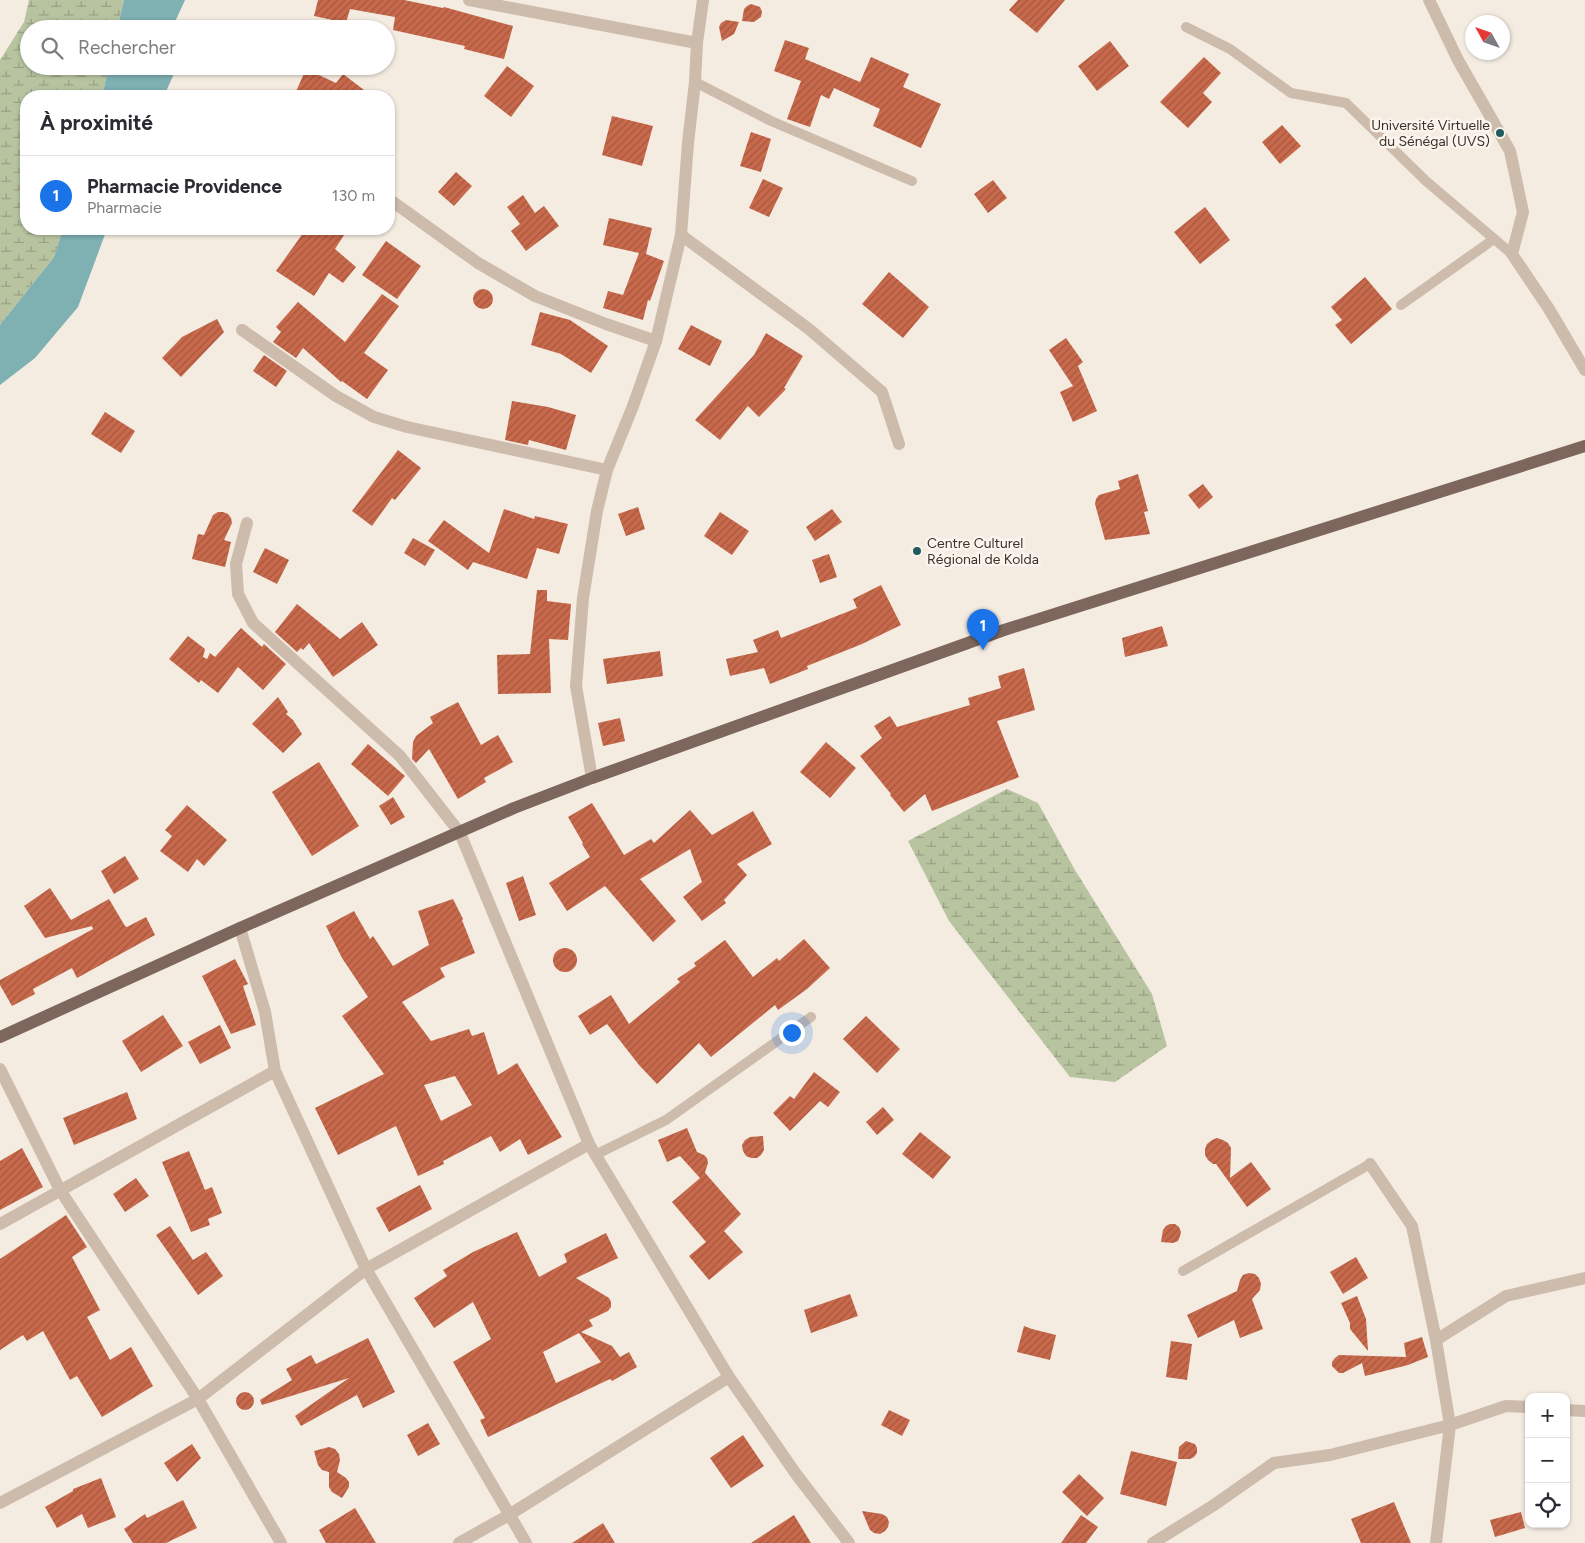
<!DOCTYPE html>
<html lang="fr">
<head>
<meta charset="utf-8">
<style>
  body { margin:0; font-family:Figtree,sans-serif; background:#f7f7f7; color:#2b2b33 }
  .controls { position:absolute; right:15px; bottom:15px; display:grid; overflow:hidden; border-radius:10px; box-shadow:0 1px 4px #0004 }
  .controls button { width:45px; height:45px; display:grid; place-items:center; padding:0; border:0; border-bottom:1px solid #e1e1e2; background:#fff; color:#2b2b33; font:25px sans-serif }
  .compass { position:absolute; left:1465px; top:15px; width:45px; height:45px; border-radius:50%; background:#fff; box-shadow:0 1px 4px #0004; rotate:310deg }
  .you { position:absolute; left:791px; top:1032px; width:18px; height:18px; margin:-12px; border:4px solid #fff; border-radius:50%; background:#1a73e8; box-shadow:0 0 0 8px #1a73e833 }
  .badge { display:grid; place-items:center; width:32px; height:32px; border-radius:50%; background:#1a73e8; color:#fff; font-size:16px; font-weight:700 }
  .pin { position:absolute; translate:-50% -41px; filter:drop-shadow(0 1px 2px #0008) }
  .pin::after { content:''; position:absolute; top:26px; width:18px; height:15px; background:inherit; clip-path:polygon(0 0,100% 0,50% 100%) }
  .list { margin:0; padding:0; list-style:none }
  h2 { display:flex; justify-content:space-between; align-items:center; height:65px; margin:0; padding:0 20px; font-size:21px }
  h2 small { font-size:16px; font-weight:400; color:#7c7c81 }
  .list li { display:grid; grid-template-columns:32px 1fr auto; gap:15px; align-items:center; box-sizing:border-box; height:80px; padding:0 20px; border-top:1px solid #e1e1e2 }
  .list b { display:block; font-size:19px; white-space:nowrap }
  .list p { margin:0; font-size:16px; white-space:nowrap; color:#7c7c81 }
  .list em { font-size:16px; font-style:normal; color:#7c7c81 }
  .icon { flex:none; width:28px; height:28px; fill:none; stroke:currentColor; stroke-width:2; stroke-linecap:round; stroke-linejoin:round }
  .map { position:relative; flex:none; width:1585px; height:1543px; overflow:hidden }
  .search { position:absolute; background:#fff; box-shadow:0 1px 4px #0004; left:20px; top:20px; width:375px; height:55px; display:flex; align-items:center; gap:12px; box-sizing:border-box; padding:0 18px; border-radius:28px; color:#7c7c81; font-size:19px }
  .panel { position:absolute; background:#fff; box-shadow:0 1px 4px #0004; left:20px; top:90px; width:375px; height:145px; border-radius:20px }
  .map>svg:first-child { display:block }
</style>
</head>
<body>
<div class="map">
<svg width="1585" height="1543" viewBox="0 0 1585 1543">
  <defs>
    <pattern id="wetland-marsh" width="20" height="14" patternUnits="userSpaceOnUse" patternTransform="scale(1.25)"><rect width="20" height="14" fill="#b8c4a0"/><path d="M1 5h8M5 5V1M11 12h8M15 12V8" fill="none" stroke="#97a083"/></pattern>
    <pattern id="building-hatch" width="6" height="6" patternUnits="userSpaceOnUse" patternTransform="scale(1.25)"><rect width="6" height="6" fill="#c8694b"/><path d="M-1 1l2-2M0 6l6-6M5 7l2-2" fill="none" stroke="#a4573f"/></pattern>
  </defs>
  <rect width="100%" height="100%" fill="#f4ebe1"/>
  <!-- wetland -->
  <path fill="url(#wetland-marsh)" d="M 29,0 L 124,0 L 117,29 L 29,29 L 29,66 L 109,66 L 102,96 L 26,96 L 26,229 L 63,229 L 54,257 L 0,325 L 0,60 L 24,22 Z
    M 1007,789 L 1038,803 L 1075,870 L 1152,994 L 1167,1046 L 1115,1082 L 1070,1077 L 949,921 L 908,841 Z"/>
  <!-- water -->
  <path fill="#7fb0b2" d="M 124,0 L 185,0 L 174,24 L 174,29 L 117,29 Z
    M 109,66 L 177,66 L 177,67 L 164,96 L 102,96 Z
    M 63,229 L 107,229 L 78,307 L 35,358 L 0,385 L 0,325 L 54,257 Z"/>
  <!-- building -->
  <path fill="url(#building-hatch)" fill-rule="evenodd" d="M 318,0 L 404,0 L 443,8 L 444,7 L 513,26 L 504,59 L 464,49 L 465,46 L 393,30 L 395,17 L 350,9 L 346,23 L 314,16 Z
    M 1018,0 L 1065,0 L 1037,33 L 1009,10 Z
    M 751,4 L 760,7 L 762,12 L 761,17 L 754,22 L 742,21 L 744,9 L 747,6 Z
    M 726,20 L 739,22 L 734,34 L 722,41 L 719,27 L 721,23 Z
    M 785,40 L 809,48 L 805,59 L 860,82 L 871,57 L 909,74 L 903,87 L 941,104 L 921,148 L 873,126 L 880,109 L 834,88 L 829,99 L 821,95 L 810,127 L 787,119 L 801,81 L 774,71 Z
    M 1110,41 L 1129,66 L 1097,91 L 1078,66 Z
    M 1204,57 L 1221,73 L 1203,93 L 1212,102 L 1188,128 L 1160,102 Z
    M 507,66 L 534,86 L 511,117 L 484,96 Z
    M 306,69 L 336,83 L 343,74 L 372,96 L 294,96 Z
    M 612,116 L 653,126 L 642,166 L 602,155 Z
    M 1282,125 L 1301,146 L 1280,164 L 1262,142 Z
    M 751,132 L 771,139 L 761,172 L 740,166 Z
    M 456,172 L 472,186 L 454,206 L 438,192 Z
    M 763,179 L 783,188 L 769,217 L 749,208 Z
    M 993,180 L 1007,198 L 988,213 L 974,194 Z
    M 523,195 L 535,213 L 544,206 L 559,226 L 526,251 L 511,231 L 520,224 L 507,207 Z
    M 1205,207 L 1230,240 L 1200,264 L 1174,232 Z
    M 609,218 L 652,228 L 646,254 L 664,261 L 650,301 L 648,300 L 643,320 L 603,308 L 608,291 L 623,295 L 639,253 L 603,245 Z
    M 306,229 L 348,229 L 335,249 L 356,267 L 343,283 L 329,273 L 314,296 L 276,271 Z
    M 386,241 L 421,266 L 397,299 L 362,275 Z
    M 889,272 L 929,307 L 903,338 L 862,304 Z
    M 1365,277 L 1392,309 L 1351,344 L 1335,325 L 1342,320 L 1331,307 Z
    M473 299a10 10 0 1 1 20 0a10 10 0 1 1-20 0Z
    M 382,294 L 399,306 L 364,353 L 388,370 L 367,399 L 342,381 L 341,382 L 303,348 L 296,358 L 273,342 L 281,332 L 276,327 L 298,302 L 345,342 Z
    M 540,312 L 570,320 L 608,346 L 591,373 L 561,354 L 531,345 Z
    M 217,319 L 224,332 L 181,377 L 162,358 L 182,337 Z
    M 691,325 L 722,341 L 710,366 L 678,349 Z
    M 766,333 L 803,356 L 784,388 L 786,389 L 759,417 L 748,406 L 720,440 L 695,420 L 754,355 Z
    M 1066,338 L 1083,362 L 1078,366 L 1097,411 L 1073,422 L 1060,392 L 1073,386 L 1049,350 Z
    M 264,355 L 287,371 L 276,387 L 253,371 Z
    M 512,401 L 548,407 L 576,415 L 566,450 L 529,440 L 528,445 L 505,440 Z
    M 105,412 L 135,431 L 121,453 L 91,434 Z
    M 398,450 L 421,468 L 395,500 L 392,498 L 372,526 L 352,511 Z
    M 1138,474 L 1148,511 L 1144,512 L 1150,534 L 1105,540 L 1095,504 L 1096,499 L 1099,495 L 1120,489 L 1118,481 Z
    M 1203,484 L 1213,497 L 1199,509 L 1188,495 Z
    M 638,507 L 645,529 L 626,536 L 618,514 Z
    M 504,509 L 534,519 L 535,516 L 568,524 L 559,554 L 537,548 L 527,579 L 473,562 L 468,570 L 428,541 L 444,520 L 489,553 Z
    M 832,509 L 842,522 L 815,541 L 806,527 Z
    M 218,512 L 223,512 L 228,514 L 231,518 L 232,523 L 224,540 L 231,542 L 225,567 L 192,559 L 198,534 L 204,535 L 213,515 Z
    M 720,512 L 749,531 L 732,555 L 704,536 Z
    M 413,538 L 435,550 L 425,566 L 404,553 Z
    M 265,548 L 289,560 L 277,584 L 253,572 Z
    M 829,554 L 837,577 L 820,583 L 812,560 Z
    M 881,585 L 901,625 L 862,644 L 807,666 L 808,669 L 770,684 L 764,668 L 730,676 L 726,659 L 758,652 L 753,640 L 778,630 L 781,638 L 857,608 L 853,599 Z
    M 537,590 L 547,590 L 547,601 L 571,604 L 568,640 L 549,639 L 551,693 L 498,694 L 497,655 L 530,654 Z
    M 297,604 L 340,639 L 362,622 L 378,645 L 333,677 L 309,643 L 303,650 L 301,648 L 297,652 L 275,632 Z
    M 1162,626 L 1168,646 L 1125,657 L 1122,638 Z
    M 241,628 L 262,647 L 264,644 L 286,664 L 263,690 L 238,667 L 218,693 L 201,680 L 199,683 L 169,659 L 188,636 L 205,649 L 203,657 L 207,659 L 210,653 L 215,657 Z
    M 660,651 L 663,676 L 607,684 L 603,659 Z
    M 1024,668 L 1035,710 L 997,721 L 1019,777 L 932,811 L 925,794 L 904,812 L 890,795 L 891,794 L 860,756 L 882,738 L 874,726 L 890,716 L 897,727 L 970,705 L 968,698 L 1001,688 L 998,676 Z
    M 278,697 L 288,712 L 286,714 L 293,720 L 302,734 L 283,753 L 252,724 Z
    M 458,702 L 481,745 L 498,735 L 513,762 L 484,778 L 486,782 L 458,799 L 429,749 L 416,763 L 412,759 L 413,742 L 416,736 L 433,723 L 430,717 Z
    M 620,718 L 625,741 L 603,746 L 598,723 Z
    M 826,742 L 856,768 L 830,798 L 800,772 Z
    M 368,744 L 405,776 L 388,796 L 351,764 Z
    M 319,762 L 359,826 L 312,856 L 272,792 Z
    M 393,797 L 405,817 L 391,825 L 379,806 Z
    M 592,803 L 624,855 L 651,839 L 654,843 L 690,810 L 712,835 L 753,811 L 772,844 L 737,864 L 747,875 L 724,900 L 726,903 L 702,921 L 683,897 L 702,882 L 690,849 L 640,879 L 676,921 L 653,942 L 605,886 L 567,911 L 549,883 L 590,857 L 582,844 L 583,843 L 568,817 Z
    M 187,805 L 227,840 L 204,866 L 197,859 L 188,872 L 160,851 L 172,836 L 165,830 Z
    M 125,856 L 139,879 L 114,894 L 101,871 Z
    M 523,876 L 536,915 L 519,921 L 506,883 Z
    M 50,888 L 71,920 L 109,899 L 125,926 L 127,927 L 146,917 L 155,935 L 77,978 L 72,968 L 33,989 L 35,994 L 12,1006 L 0,985 L 0,980 L 93,929 L 92,926 L 45,938 L 24,906 Z
    M 453,899 L 463,919 L 462,920 L 475,953 L 440,968 L 445,977 L 402,1002 L 431,1041 L 469,1029 L 472,1036 L 484,1032 L 498,1075 L 517,1063 L 562,1137 L 528,1155 L 520,1139 L 500,1152 L 491,1136 L 443,1161 L 444,1164 L 418,1176 L 396,1126 L 338,1155 L 315,1108 L 384,1074 L 342,1016 L 368,997 L 342,958 L 326,926 L 354,911 L 370,939 L 373,936 L 393,966 L 429,945 L 418,911 ZM 455,1076 L 472,1105 L 441,1121 L 424,1085 Z
    M 804,939 L 830,968 L 807,989 L 778,1010 L 775,1005 L 711,1057 L 699,1043 L 657,1084 L 639,1065 L 607,1024 L 590,1035 L 578,1016 L 611,995 L 629,1024 L 680,982 L 677,979 L 696,966 L 694,963 L 725,940 L 753,977 L 777,958 L 779,961 Z
    M553 960a12 12 0 1 1 24 0a12 12 0 1 1-24 0Z
    M 235,959 L 248,984 L 243,986 L 256,1025 L 231,1034 L 202,976 Z
    M 163,1015 L 183,1046 L 141,1072 L 122,1041 Z
    M 866,1016 L 900,1049 L 877,1073 L 843,1039 Z
    M 220,1025 L 231,1048 L 200,1064 L 188,1042 Z
    M 814,1072 L 840,1092 L 828,1107 L 820,1101 L 790,1131 L 773,1113 L 790,1096 L 794,1099 Z
    M 127,1092 L 137,1119 L 74,1145 L 63,1118 Z
    M 883,1107 L 894,1120 L 877,1135 L 866,1122 Z
    M 687,1128 L 697,1152 L 704,1155 L 707,1158 L 708,1163 L 705,1172 L 706,1174 L 741,1214 L 724,1231 L 743,1252 L 709,1280 L 689,1256 L 706,1242 L 672,1202 L 700,1178 L 680,1156 L 667,1162 L 658,1140 Z
    M 920,1132 L 951,1157 L 933,1179 L 902,1154 Z
    M 763,1136 L 764,1150 L 761,1155 L 757,1158 L 751,1158 L 746,1156 L 743,1151 L 742,1145 L 745,1140 L 750,1137 Z
    M 1217,1138 L 1223,1140 L 1228,1143 L 1231,1148 L 1230,1178 L 1251,1162 L 1271,1189 L 1247,1207 L 1216,1164 L 1213,1164 L 1208,1160 L 1205,1155 L 1205,1149 L 1207,1144 L 1212,1140 Z
    M 22,1148 L 43,1187 L 0,1210 L 0,1161 Z
    M 189,1151 L 205,1190 L 212,1187 L 222,1213 L 208,1219 L 210,1225 L 191,1232 L 162,1162 Z
    M 136,1178 L 149,1196 L 125,1212 L 113,1194 Z
    M 420,1185 L 432,1209 L 389,1232 L 376,1208 Z
    M 66,1215 L 87,1247 L 72,1257 L 100,1310 L 87,1317 L 110,1360 L 131,1347 L 153,1386 L 102,1417 L 77,1376 L 70,1380 L 43,1331 L 27,1341 L 23,1335 L 0,1350 L 0,1259 Z
    M 1170,1224 L 1175,1224 L 1179,1227 L 1181,1232 L 1180,1236 L 1178,1241 L 1173,1243 L 1161,1242 L 1163,1230 L 1166,1226 Z
    M 170,1226 L 193,1260 L 206,1252 L 223,1276 L 198,1295 L 156,1235 Z
    M 517,1232 L 539,1277 L 567,1262 L 564,1254 L 606,1233 L 618,1258 L 576,1278 L 609,1298 L 611,1302 L 611,1307 L 608,1311 L 589,1320 L 593,1326 L 581,1332 L 612,1346 L 620,1357 L 629,1352 L 637,1367 L 612,1381 L 610,1379 L 488,1437 L 480,1420 L 485,1418 L 453,1362 L 491,1339 L 473,1302 L 434,1328 L 414,1298 L 447,1276 L 443,1270 L 473,1252 ZM 579,1333 L 601,1362 L 556,1383 L 543,1352 Z
    M 1356,1257 L 1368,1278 L 1343,1294 L 1330,1272 Z
    M 1249,1273 L 1255,1274 L 1259,1278 L 1261,1284 L 1260,1290 L 1252,1299 L 1263,1329 L 1240,1338 L 1234,1320 L 1198,1338 L 1187,1315 L 1237,1291 L 1240,1280 L 1243,1275 Z
    M 850,1294 L 858,1316 L 811,1333 L 804,1310 Z
    M 1357,1296 L 1366,1319 L 1368,1351 L 1350,1329 L 1350,1323 L 1341,1303 Z
    M 1024,1326 L 1032,1329 L 1056,1335 L 1050,1360 L 1017,1352 Z
    M 1422,1337 L 1428,1357 L 1408,1365 L 1365,1376 L 1362,1363 L 1343,1373 L 1339,1373 L 1332,1366 L 1332,1362 L 1335,1358 L 1339,1355 L 1406,1357 L 1404,1343 Z
    M 368,1338 L 395,1392 L 363,1408 L 357,1395 L 301,1426 L 295,1416 L 349,1378 L 262,1405 L 260,1400 L 292,1380 L 286,1369 L 311,1355 L 316,1364 Z
    M 1171,1341 L 1192,1344 L 1187,1380 L 1166,1377 Z
    M236 1401a9 9 0 1 1 18 0a9 9 0 1 1-18 0Z
    M 889,1410 L 910,1420 L 902,1436 L 881,1425 Z
    M 428,1423 L 440,1444 L 418,1456 L 407,1435 Z
    M 743,1435 L 764,1466 L 731,1488 L 710,1458 Z
    M 1186,1441 L 1195,1444 L 1197,1448 L 1197,1453 L 1194,1457 L 1190,1459 L 1178,1459 L 1179,1447 Z
    M 192,1444 L 201,1458 L 177,1482 L 164,1463 Z
    M 329,1447 L 335,1449 L 339,1454 L 340,1460 L 337,1472 L 346,1478 L 349,1482 L 349,1487 L 342,1498 L 332,1492 L 329,1487 L 329,1472 L 322,1470 L 318,1465 L 314,1451 Z
    M 1131,1451 L 1177,1462 L 1166,1506 L 1120,1494 Z
    M 1079,1474 L 1104,1498 L 1087,1516 L 1062,1492 Z
    M 101,1478 L 116,1517 L 88,1528 L 82,1514 L 57,1528 L 45,1507 L 73,1491 L 73,1489 Z
    M 183,1500 L 197,1528 L 166,1543 L 133,1543 L 124,1529 L 145,1514 L 147,1518 Z
    M 1394,1502 L 1411,1543 L 1361,1543 L 1351,1519 Z
    M 355,1508 L 376,1543 L 326,1543 L 319,1530 Z
    M 862,1511 L 882,1514 L 887,1517 L 889,1522 L 888,1527 L 885,1531 L 880,1534 L 874,1533 L 870,1530 Z
    M 1521,1512 L 1525,1528 L 1495,1537 L 1490,1520 Z
    M 794,1515 L 811,1543 L 751,1543 Z
    M 1081,1515 L 1098,1527 L 1086,1543 L 1061,1543 Z
    M 603,1523 L 615,1543 L 572,1543 Z"/>
  <g fill="none" stroke-linecap="round" stroke-linejoin="round">
    <!-- service -->
    <path stroke="#cdbbac" stroke-width="10" d="M 1186,27 L 1230,49 L 1291,93 L 1346,103 L 1426,181 L 1512,254
      M 695,82 L 771,121 L 912,181
      M 1401,305 L 1494,239
      M 595,1155 L 666,1120 L 811,1017
      M 1183,1271 L 1370,1164"/>
    <!-- minor -->
    <path stroke="#cdbbac" stroke-width="12" d="M 469,0 L 697,43
      M 1429,0 L 1458,60 L 1510,151 L 1523,212 L 1512,254 L 1549,309 L 1585,370
      M 389,199 L 478,263 L 535,296 L 606,324 L 656,341
      M 681,235 L 809,329 L 882,392 L 899,444
      M 242,330 L 336,396 L 374,417 L 407,427 L 607,470
      M 247,523 L 236,564 L 238,594 L 253,623 L 400,756 L 460,833 L 589,1144 L 729,1377 L 796,1474 L 849,1543
      M 240,928 L 265,1012 L 275,1071 L 366,1269 L 526,1543
      M 0,1069 L 60,1190 L 198,1399 L 281,1543
      M 1370,1164 L 1412,1226 L 1436,1340 L 1450,1425 L 1436,1543
      M 0,1224 L 275,1071
      M 1436,1340 L 1506,1296 L 1585,1278
      M 1566,1410 L 1585,1411
      M 0,1503 L 198,1399 L 366,1269 L 589,1144
      M 459,1543 L 509,1515 L 729,1377
      M 1153,1543 L 1214,1505 L 1274,1463 L 1330,1455 L 1450,1425 L 1506,1406 L 1529,1407"/>
    <!-- tertiary -->
    <path stroke="#cdbbac" stroke-width="12" d="M 592,778 L 576,686 L 583,598 L 597,511 L 607,470 L 633,406 L 656,341 L 681,235 L 688,143 L 695,82 L 697,43 L 703,0"/>
    <!-- primary -->
    <path stroke="#7d675c" stroke-width="12" d="M 0,1037 L 240,928 L 514,808 L 592,778 L 1004,630 L 1585,446"/>
  </g>
  <!-- markers -->
  <g fill="#1f5a5e" stroke="#fbf5ee" stroke-width="2">
    <circle cx="1500" cy="133" r="5"/>
    <circle cx="917" cy="551" r="5"/>
  </g>
  <g text-anchor="middle" dominant-baseline="central" stroke-width="5" stroke-linejoin="round" paint-order="stroke">
    <!-- poi labels -->
    <g font-size="14" fill="#3b302b" stroke="#fbf5ee" text-anchor="end">
      <text x="1490" y="125">Université Virtuelle<tspan x="1490" dy="16">du Sénégal (UVS)</tspan></text>
      <text x="927" y="543" text-anchor="start">Centre Culturel<tspan x="927" dy="16">Régional de Kolda</tspan></text>
    </g>
  </g>
</svg>
<div class="controls">
<button>+</button>
<button>−</button>
<button><svg class="icon" aria-label="locate" viewBox="0 0 24 24"><circle cx="12" cy="12" r="6"/><path d="M12 2v4M12 18v4M2 12h4M18 12h4"/></svg></button>
</div>
<svg class="compass" viewBox="-18 -18 36 36"><path d="M0-13l5 13h-10z" fill="#e53935"/><path d="M0 13l5-13h-10z" fill="#7c7c81"/></svg>
<div class="you"></div>
<div class="pin badge" style="left:983px;top:650px">1</div>
<div class="search"><svg class="icon" aria-label="search" viewBox="0 0 24 24"><circle cx="10" cy="10" r="6"/><path d="M15 15l6 6"/></svg>Rechercher</div>
<section class="panel">
<h2>À proximité<small></small></h2>
<ul class="list">
<li><span class="badge">1</span><div><b>Pharmacie Providence</b><p>Pharmacie</p></div><em>130 m</em></li>
</ul>
</section>
</div>
</body>
</html>
